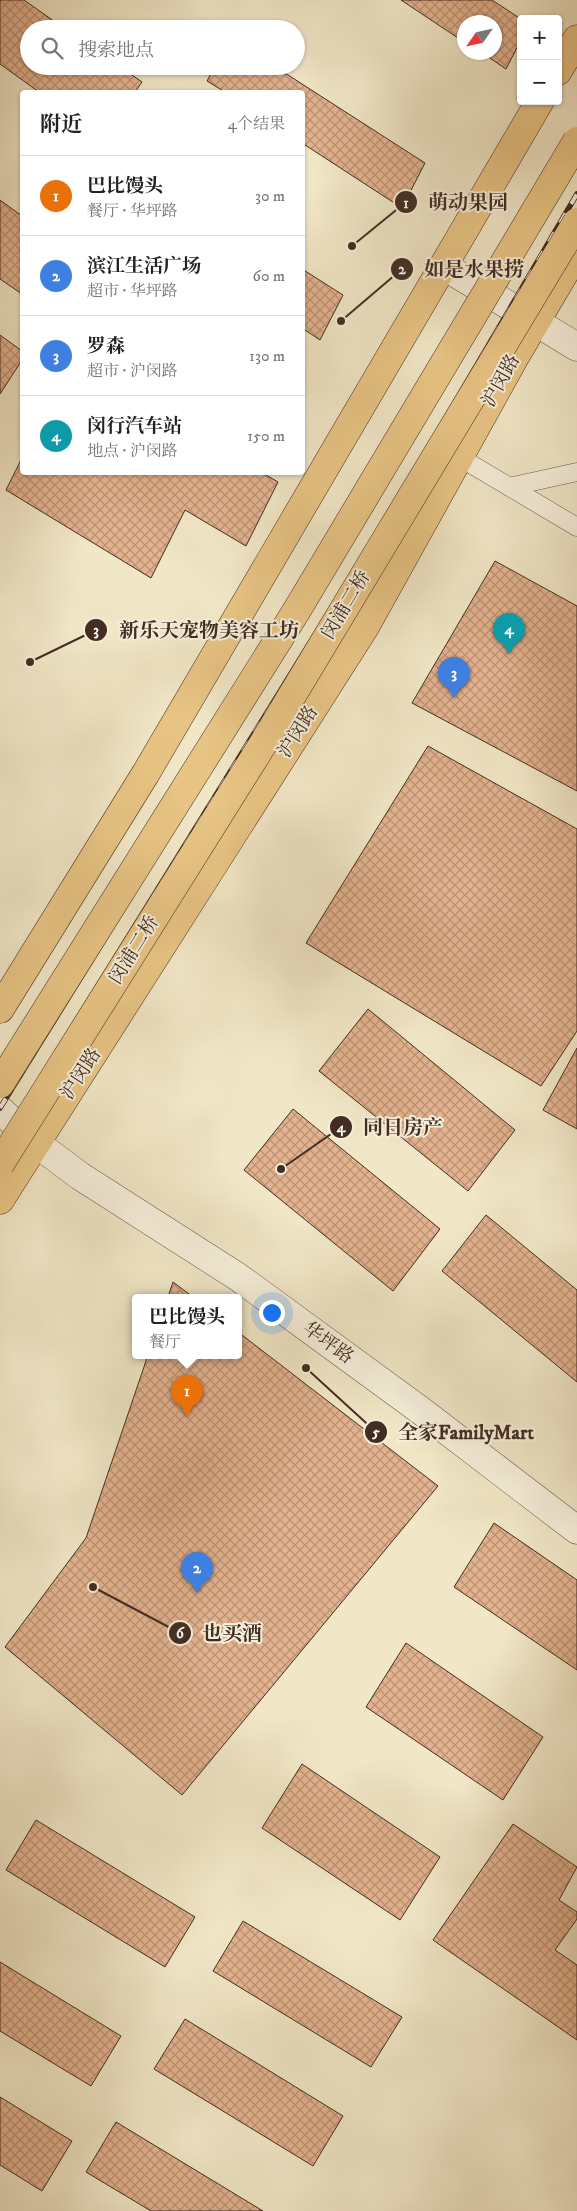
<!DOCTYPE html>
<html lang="zh">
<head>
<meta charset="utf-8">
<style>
  body { margin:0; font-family:"IM FELL DW Pica","Noto Serif SC",serif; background:#f6f6f6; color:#222 }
  .controls { position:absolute; right:15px; top:15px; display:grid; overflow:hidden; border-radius:5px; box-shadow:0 1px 4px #0004 }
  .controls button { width:45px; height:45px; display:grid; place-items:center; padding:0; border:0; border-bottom:1px solid #e0e0e0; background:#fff; color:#222; font:25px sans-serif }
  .compass { position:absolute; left:457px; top:15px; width:45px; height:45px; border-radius:50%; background:#fff; box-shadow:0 1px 4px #0004; rotate:236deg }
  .you { position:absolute; left:271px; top:1312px; width:18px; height:18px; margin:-12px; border:4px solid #fff; border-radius:50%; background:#1a73e8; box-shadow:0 0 0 8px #1a73e833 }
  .badge { display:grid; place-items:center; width:32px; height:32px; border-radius:50%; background:#d93025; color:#fff; font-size:16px; font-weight:700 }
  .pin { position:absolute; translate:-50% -41px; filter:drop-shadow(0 1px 2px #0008) }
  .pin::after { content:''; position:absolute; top:26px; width:18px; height:15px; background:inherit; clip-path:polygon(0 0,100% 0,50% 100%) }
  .popup { position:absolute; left:132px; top:1294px; width:110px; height:65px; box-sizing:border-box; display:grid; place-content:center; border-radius:5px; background:#fff; filter:drop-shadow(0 1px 4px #0005); font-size:16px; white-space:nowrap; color:#767676 }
  .popup b { font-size:19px; color:#222 }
  .popup::after { content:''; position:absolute; left:50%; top:100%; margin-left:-10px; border:10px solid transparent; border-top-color:#fff }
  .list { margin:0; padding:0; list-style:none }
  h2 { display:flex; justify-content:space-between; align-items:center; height:65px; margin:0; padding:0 20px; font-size:21px }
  h2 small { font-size:16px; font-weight:400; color:#767676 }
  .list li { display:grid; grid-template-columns:32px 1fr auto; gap:15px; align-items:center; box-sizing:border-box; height:80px; padding:0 20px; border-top:1px solid #e0e0e0 }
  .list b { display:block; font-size:19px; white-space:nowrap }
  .list p { margin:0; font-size:16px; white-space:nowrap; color:#767676 }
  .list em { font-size:16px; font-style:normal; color:#767676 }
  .icon { flex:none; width:28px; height:28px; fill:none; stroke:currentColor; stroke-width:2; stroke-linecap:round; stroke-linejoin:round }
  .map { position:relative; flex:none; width:577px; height:2211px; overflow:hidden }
  .search { position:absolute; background:#fff; box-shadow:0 1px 4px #0004; left:20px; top:20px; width:285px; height:55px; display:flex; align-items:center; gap:12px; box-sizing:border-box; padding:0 18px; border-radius:28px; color:#767676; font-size:19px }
  .panel { position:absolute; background:#fff; box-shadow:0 1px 4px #0004; left:20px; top:90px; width:285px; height:385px; border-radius:5px }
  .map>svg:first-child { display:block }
</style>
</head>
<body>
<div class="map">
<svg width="577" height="2211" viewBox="0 0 577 2211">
  <defs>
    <pattern id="building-cross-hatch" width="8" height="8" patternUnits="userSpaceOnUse" patternTransform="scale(1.25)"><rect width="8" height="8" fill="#e3b28e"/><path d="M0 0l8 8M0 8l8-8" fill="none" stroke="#ba9174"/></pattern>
  </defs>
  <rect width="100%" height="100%" fill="#f1e7c7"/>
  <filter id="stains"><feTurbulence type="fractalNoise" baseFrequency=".004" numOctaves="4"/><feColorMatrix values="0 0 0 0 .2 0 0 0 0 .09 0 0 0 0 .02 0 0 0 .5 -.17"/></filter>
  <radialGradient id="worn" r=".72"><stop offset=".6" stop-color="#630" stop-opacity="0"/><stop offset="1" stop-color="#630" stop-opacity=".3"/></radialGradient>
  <!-- building -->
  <path fill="url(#building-cross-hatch)" stroke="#422d23" d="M 0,0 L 24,0 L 65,29 L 29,29 L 29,66 L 119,66 L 142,82 L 135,92 L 39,92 L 0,64 Z
    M 401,0 L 492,0 L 521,19 L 521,40 L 506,69 L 481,52 L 494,52 L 494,22 L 464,22 L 464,42 Z
    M 215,66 L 274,66 L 425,163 L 402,208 L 302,143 L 302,92 L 225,92 L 207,81 Z
    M 0,200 L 22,216 L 22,294 L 0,279 Z
    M 302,269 L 343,295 L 320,340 L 302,328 Z
    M 0,335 L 22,351 L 22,360 L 0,394 Z
    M 22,458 L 22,472 L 261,472 L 278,482 L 246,546 L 185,510 L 151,578 L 6,490 Z
    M 495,561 L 577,606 L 577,791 L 412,703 Z
    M 428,746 L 577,829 L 577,1031 L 541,1086 L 306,943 Z
    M 368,1009 L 515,1130 L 468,1191 L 319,1071 Z
    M 577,1048 L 577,1129 L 543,1110 Z
    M 293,1109 L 440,1229 L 393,1291 L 244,1170 Z
    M 486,1215 L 577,1290 L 577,1382 L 442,1271 Z
    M 173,1282 L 193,1297 L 168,1297 Z
    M 238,1332 L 438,1486 L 182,1795 L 5,1647 L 86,1538 L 148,1355 L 238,1355 Z
    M 494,1523 L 577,1580 L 577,1670 L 454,1587 Z
    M 406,1643 L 543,1737 L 503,1800 L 366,1707 Z
    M 302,1764 L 440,1857 L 400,1920 L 262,1828 Z
    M 36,1820 L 195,1917 L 165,1967 L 6,1870 Z
    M 513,1824 L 577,1867 L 559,1900 L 577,1912 L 577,1919 L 555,1950 L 577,1965 L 577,2040 L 433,1940 Z
    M 243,1921 L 402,2017 L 371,2067 L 213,1971 Z
    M 0,1962 L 121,2036 L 91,2086 L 0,2031 Z
    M 185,2019 L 343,2116 L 313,2166 L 154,2069 Z
    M 0,2097 L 72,2141 L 42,2191 L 0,2165 Z
    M 116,2122 L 263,2211 L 151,2211 L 86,2172 Z"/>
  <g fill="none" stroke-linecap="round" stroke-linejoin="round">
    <defs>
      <path id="service" d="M 459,457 L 577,527
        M 509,487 L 577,472"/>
      <path id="tertiary" d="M 444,266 L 577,347
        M 0,1110 L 36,1143 L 80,1176 L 238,1277 L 420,1410 L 577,1530"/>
      <path id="primary" d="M 558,71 L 577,39
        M 0,1009 L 146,773 L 540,101
        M 0,1200 L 365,627 L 516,355 L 577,252"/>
    </defs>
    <!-- service casing -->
    <use href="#service" stroke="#6e5c4c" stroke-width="19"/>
    <!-- tertiary casing -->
    <use href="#tertiary" stroke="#6e5c4c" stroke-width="29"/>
    <!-- primary casing -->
    <use href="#primary" stroke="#422d23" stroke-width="29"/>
    <!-- service -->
    <use href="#service" stroke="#f6efdb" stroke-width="18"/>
    <!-- tertiary -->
    <use href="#tertiary" stroke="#f6efdb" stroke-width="28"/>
    <!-- primary -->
    <use href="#primary" stroke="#e8c484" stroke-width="28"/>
    <defs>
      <path id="rail" d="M 0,1108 L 370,510 L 577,155
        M 0,1144 L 386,520 L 577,194"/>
    </defs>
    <!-- rail casing -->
    <use href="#rail" stroke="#422d23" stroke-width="5.5"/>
    <!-- rail -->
    <use href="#rail" stroke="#f6efdb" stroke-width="4" stroke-dasharray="11" stroke-linecap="butt"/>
    <defs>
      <path id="primary-bridge" d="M 0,1084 L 297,610 L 577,141
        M 0,1164 L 258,752 L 577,222"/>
    </defs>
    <!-- primary-bridge casing -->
    <use href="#primary-bridge" stroke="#422d23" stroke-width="29" stroke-linecap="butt"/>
    <!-- primary-bridge -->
    <use href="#primary-bridge" stroke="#e8c484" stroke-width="28"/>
  </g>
  <g text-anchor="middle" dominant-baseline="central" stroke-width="4" stroke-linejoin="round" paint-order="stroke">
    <!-- street labels -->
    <g font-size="19" fill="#422d23" stroke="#f6efdb">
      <text transform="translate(501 381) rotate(-61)">沪闵路</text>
      <text transform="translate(346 605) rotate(-59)">闵浦二桥</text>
      <text transform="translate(298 732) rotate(-58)">沪闵路</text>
      <text transform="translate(134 950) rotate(-58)">闵浦二桥</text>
      <text transform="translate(81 1074) rotate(-57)">沪闵路</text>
      <text transform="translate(328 1343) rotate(36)">华坪路</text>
    </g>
  </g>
  <!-- callouts -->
  <path fill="none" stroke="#422d23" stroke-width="2" d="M352 246L406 202M341 321L402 269M30 662L96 630M281 1169L341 1127M306 1368L376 1432M93 1587L180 1633"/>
  <g fill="#422d23" stroke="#f6efdb" stroke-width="2">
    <circle cx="352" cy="246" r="5"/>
    <circle cx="341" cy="321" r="5"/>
    <circle cx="30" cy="662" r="5"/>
    <circle cx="281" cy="1169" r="5"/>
    <circle cx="306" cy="1368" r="5"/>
    <circle cx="93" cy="1587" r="5"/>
    <circle cx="406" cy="202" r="12"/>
    <circle cx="402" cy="269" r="12"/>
    <circle cx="96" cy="630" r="12"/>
    <circle cx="341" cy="1127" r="12"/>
    <circle cx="376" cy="1432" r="12"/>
    <circle cx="180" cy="1633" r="12"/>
  </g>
  <g font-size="15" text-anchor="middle" font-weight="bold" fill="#fff">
    <text x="406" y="208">1</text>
    <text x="402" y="274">2</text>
    <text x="96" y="635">3</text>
    <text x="341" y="1132">4</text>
    <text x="376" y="1437">5</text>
    <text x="180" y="1638">6</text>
  </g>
  <g font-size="20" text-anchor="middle" font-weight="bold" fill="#422d23" stroke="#f6efdb" stroke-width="4" stroke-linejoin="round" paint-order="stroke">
    <text x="468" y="209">萌动果园</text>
    <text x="474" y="276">如是水果捞</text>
    <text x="209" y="637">新乐天宠物美容工坊</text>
    <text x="403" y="1134">同日房产</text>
    <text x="466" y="1439">全家FamilyMart</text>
    <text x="232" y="1640">也买酒</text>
  </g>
  <rect width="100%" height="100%" filter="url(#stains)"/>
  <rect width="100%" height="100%" fill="url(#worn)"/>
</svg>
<div class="controls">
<button>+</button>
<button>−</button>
</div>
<svg class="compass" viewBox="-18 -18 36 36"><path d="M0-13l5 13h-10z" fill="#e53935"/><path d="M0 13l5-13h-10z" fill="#767676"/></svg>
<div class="you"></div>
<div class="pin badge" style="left:187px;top:1416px;background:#e8710a">1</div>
<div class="popup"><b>巴比馒头</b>餐厅</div>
<div class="pin badge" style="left:197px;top:1593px;background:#3f7fe0">2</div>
<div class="pin badge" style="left:454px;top:698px;background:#3f7fe0">3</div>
<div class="pin badge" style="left:509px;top:654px;background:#0f9aa8">4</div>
<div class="search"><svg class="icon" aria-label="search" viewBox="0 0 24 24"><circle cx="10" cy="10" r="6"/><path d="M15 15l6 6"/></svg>搜索地点</div>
<section class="panel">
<h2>附近<small>4个结果</small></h2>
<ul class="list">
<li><span class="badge" style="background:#e8710a">1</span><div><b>巴比馒头</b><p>餐厅 · 华坪路</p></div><em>30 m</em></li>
<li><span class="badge" style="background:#3f7fe0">2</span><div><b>滨江生活广场</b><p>超市 · 华坪路</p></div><em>60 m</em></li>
<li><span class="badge" style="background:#3f7fe0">3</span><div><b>罗森</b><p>超市 · 沪闵路</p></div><em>130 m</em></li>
<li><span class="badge" style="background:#0f9aa8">4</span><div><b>闵行汽车站</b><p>地点 · 沪闵路</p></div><em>150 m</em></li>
</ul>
</section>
</div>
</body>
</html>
